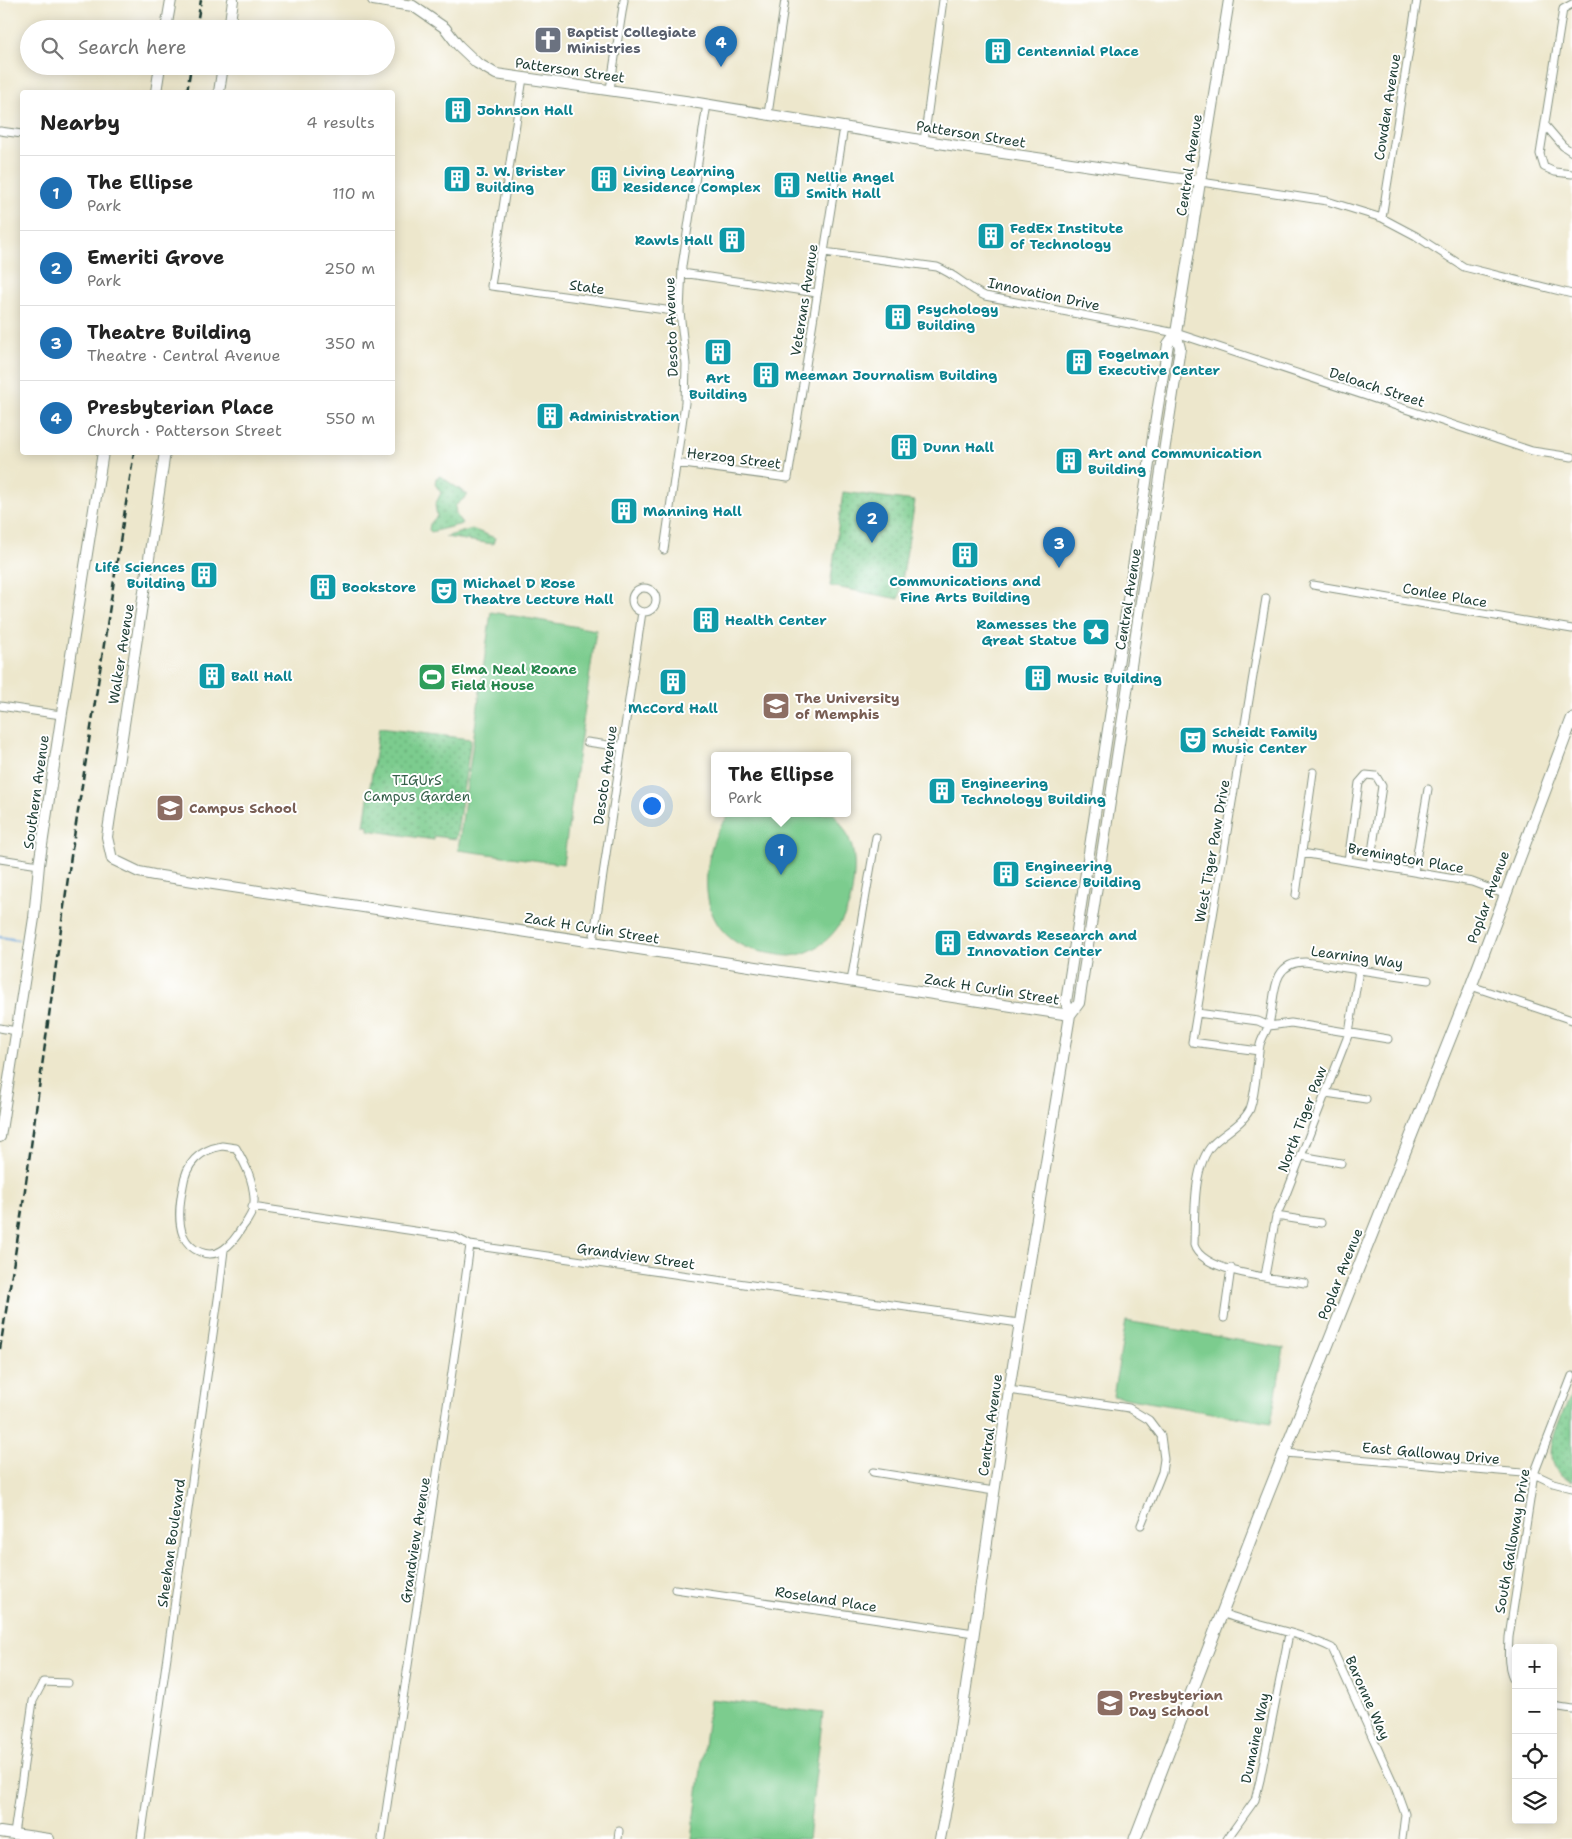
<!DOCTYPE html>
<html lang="en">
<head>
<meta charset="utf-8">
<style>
  body { margin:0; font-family:"Shantell Sans",sans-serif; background:#f6f6f6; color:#222 }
  .controls { position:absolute; right:15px; bottom:15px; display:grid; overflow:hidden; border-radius:5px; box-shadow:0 2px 12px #0003 }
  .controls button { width:45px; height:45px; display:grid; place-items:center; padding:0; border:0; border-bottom:1px solid #e0e0e0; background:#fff; color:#222; font:25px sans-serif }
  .you { position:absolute; left:651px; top:805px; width:18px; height:18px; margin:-12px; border:4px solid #fff; border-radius:50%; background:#1a73e8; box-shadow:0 0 0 8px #1a73e833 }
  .badge { display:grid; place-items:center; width:32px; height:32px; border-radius:50%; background:#1f6fb2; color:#fff; font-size:16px; font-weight:700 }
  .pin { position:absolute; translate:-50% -41px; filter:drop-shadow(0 1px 2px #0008) }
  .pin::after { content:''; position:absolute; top:26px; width:18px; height:15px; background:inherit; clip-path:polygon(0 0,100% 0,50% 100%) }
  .popup { position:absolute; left:711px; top:752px; width:140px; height:65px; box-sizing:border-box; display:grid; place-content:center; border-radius:5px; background:#fff; filter:drop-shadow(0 1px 4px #0005); font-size:16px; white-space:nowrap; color:#767676 }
  .popup b { font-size:19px; color:#222 }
  .popup::after { content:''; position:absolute; left:50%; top:100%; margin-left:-10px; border:10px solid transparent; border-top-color:#fff }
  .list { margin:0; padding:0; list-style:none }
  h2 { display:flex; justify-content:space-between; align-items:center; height:65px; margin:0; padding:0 20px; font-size:21px }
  h2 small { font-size:16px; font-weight:400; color:#767676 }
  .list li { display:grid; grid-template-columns:32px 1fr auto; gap:15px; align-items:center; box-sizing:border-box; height:75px; padding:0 20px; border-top:1px solid #e0e0e0 }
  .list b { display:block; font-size:19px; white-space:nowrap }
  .list p { margin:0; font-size:16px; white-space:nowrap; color:#767676 }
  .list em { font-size:16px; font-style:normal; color:#767676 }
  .icon { flex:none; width:28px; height:28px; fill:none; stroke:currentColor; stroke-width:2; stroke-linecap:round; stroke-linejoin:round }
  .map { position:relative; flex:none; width:1572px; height:1839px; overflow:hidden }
  .search { position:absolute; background:#fff; box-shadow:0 2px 12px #0003; left:20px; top:20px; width:375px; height:55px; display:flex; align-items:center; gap:12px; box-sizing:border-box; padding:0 18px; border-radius:28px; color:#767676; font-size:19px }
  .panel { position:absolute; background:#fff; box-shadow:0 2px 12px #0003; left:20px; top:90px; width:375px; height:365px; border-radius:5px }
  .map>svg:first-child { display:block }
</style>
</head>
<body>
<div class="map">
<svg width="1572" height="1839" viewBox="0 0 1572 1839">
  <defs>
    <pattern id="grass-dots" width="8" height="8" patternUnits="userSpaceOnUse" patternTransform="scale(1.25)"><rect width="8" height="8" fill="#7ccc8e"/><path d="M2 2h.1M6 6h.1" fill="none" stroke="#65a775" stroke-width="1.8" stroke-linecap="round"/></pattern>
  </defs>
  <rect width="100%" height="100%" fill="#fff"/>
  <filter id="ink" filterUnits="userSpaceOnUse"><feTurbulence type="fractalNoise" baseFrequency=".02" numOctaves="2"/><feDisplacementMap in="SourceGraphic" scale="10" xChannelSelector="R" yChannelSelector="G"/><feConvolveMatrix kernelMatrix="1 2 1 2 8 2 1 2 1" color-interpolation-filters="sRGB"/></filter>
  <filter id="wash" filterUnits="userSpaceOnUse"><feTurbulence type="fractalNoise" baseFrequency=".0096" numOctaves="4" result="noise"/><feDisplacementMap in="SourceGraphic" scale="20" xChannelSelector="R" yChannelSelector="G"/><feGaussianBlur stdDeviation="1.12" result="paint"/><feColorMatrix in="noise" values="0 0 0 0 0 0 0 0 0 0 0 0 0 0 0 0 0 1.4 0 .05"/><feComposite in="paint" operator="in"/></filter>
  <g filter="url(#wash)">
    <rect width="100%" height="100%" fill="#ede7cc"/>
    <!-- grass -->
    <path fill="url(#grass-dots)" stroke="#4e8461" d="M 440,476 L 468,495 L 455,506 L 456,514 L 462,524 L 431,532 L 429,530 L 430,524 L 437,516 L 435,505 L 441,493 L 435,484 L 436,478 Z
      M 843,492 L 915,501 L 899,599 L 830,586 Z
      M 472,529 L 495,538 L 493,544 L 445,537 Z
      M 379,728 L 471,739 L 456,839 L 434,836 L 434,840 L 368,830 L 368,825 L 364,825 Z
      M 1572,1393 L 1572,1482 C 1531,1467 1561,1419 1572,1393 Z"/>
    <!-- park -->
    <path fill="#7ccc8e" stroke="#4e8461" d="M 491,612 L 596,630 L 563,864 L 458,850 Z
      M 731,814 L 834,814 C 855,841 857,859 852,892 C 847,923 824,953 790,956 C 783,956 775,954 768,953 C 720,947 701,910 708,865 C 711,845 716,828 731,814 Z
      M 1126,1321 L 1284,1348 L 1271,1423 L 1113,1396 Z
      M 710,1699 L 823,1713 L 808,1839 L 692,1839 Z"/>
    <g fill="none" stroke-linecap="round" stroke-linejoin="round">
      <!-- stream -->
      <path stroke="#66a3d7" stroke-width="2.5" d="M 0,937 L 18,940"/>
    </g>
  </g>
  <g filter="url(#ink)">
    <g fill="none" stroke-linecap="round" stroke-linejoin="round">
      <defs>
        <path id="street" d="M 1572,4 L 1563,9 L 1540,154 L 1544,167 L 1555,172 L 1572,174
          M 523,78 L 491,286 L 680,312
          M 610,89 L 624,0
          M 768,114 L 785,0
          M 1545,125 L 1563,146 L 1572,152
          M 0,131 L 22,134
          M 924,141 L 943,0
          M 1201,182 L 1327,201 L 1382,218 L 1416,236 L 1464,267 L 1572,294
          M 1382,218 L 1417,0
          M 824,252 L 937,267 C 955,274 967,288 985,296 L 1176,333 L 1532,451 L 1572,457
          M 682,273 L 817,293
          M 676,463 L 788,478 L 844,127
          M 664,550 L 685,403 L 686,364 L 680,312 L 682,266 L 707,104
          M 1313,585 L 1572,629
          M632 600a12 12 0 1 1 24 0a12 12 0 1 1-24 0Z
          M 0,706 L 61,715
          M 587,742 L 622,747
          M 1302,853 L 1472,882 L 1504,894
          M 0,859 L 39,865
          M 1348,861 L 1359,783 L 1366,775 L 1376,776 L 1382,786 L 1370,865
          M 1414,872 L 1428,789
          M 1296,895 L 1313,772
          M 593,942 L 642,612
          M 851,981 L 876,837
          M 1471,986 L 1572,1020
          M 1197,1013 L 1258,1021 L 1269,1026 L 1291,1023 L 1388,1039
          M 0,1028 L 16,1031
          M 1259,1051 L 1192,1042 L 1266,598
          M 1326,1093 L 1366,1099
          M 222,1146 L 236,1148 C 245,1164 253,1179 254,1198 C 255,1209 248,1221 241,1229 C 237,1236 231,1244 224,1249 C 209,1260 190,1251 183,1235 C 177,1220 180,1201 183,1186 C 186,1163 200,1150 222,1146 Z
          M 1301,1156 L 1341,1163
          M 252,1207 L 455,1237 L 470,1245 L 1019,1323
          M 1276,1216 L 1321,1223
          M 1265,1276 L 1276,1216 L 1285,1197 L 1349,1033 L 1359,970
          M 1305,1283 C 1279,1279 1202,1273 1194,1245 C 1195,1216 1192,1166 1213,1144 C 1224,1133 1243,1124 1250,1109 C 1257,1089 1256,1066 1260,1045 C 1262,1037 1267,1031 1269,1024 C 1276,999 1269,962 1305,962 L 1428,980
          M 1224,1318 L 1231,1268
          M 1009,1390 L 1129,1408 L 1149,1420 L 1161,1436 L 1164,1459 L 1162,1472 L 1141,1525
          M 1285,1453 L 1534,1474 L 1553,1483 L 1572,1488
          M 873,1472 L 994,1491
          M 675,1589 L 974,1633
          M 1221,1613 C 1257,1626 1299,1632 1332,1648 L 1396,1789 L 1405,1814 L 1402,1839
          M 1516,1684 C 1507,1669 1508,1655 1509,1637 L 1534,1474 L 1572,1376
          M 1553,1706 L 1572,1709
          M 14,1834 L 33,1701 L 43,1682 L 68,1683
          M 141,1839 L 219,1292 L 224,1250
          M 382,1839 C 411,1641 443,1443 470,1245
          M 618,1839 L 619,1831
          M 1227,1839 L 1255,1800 L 1260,1780 L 1289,1634"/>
        <path id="secondary" d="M 373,0 L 413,6 L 445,28 L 458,45 L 477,63 L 496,74 L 692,102 L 975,149 L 1201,182
          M 166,29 L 171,0
          M 229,29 L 233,0
          M 156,92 L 160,66
          M 219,92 L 223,66
          M 165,452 L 107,837 L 112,859 L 139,872 L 154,875 L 1070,1015
          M 1070,1015 L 1079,1003 L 1180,348 L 1176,333 L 1229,0
          M 0,1137 L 34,918 L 39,865 L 61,719 L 103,452
          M 0,1832 L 49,1839
          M 940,1839 L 955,1763 L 1009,1390 L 1070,1015 L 1066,1002 L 1154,431 L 1168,344 L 1176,333"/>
        <path id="primary" d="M 1135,1839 L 1266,1499 L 1471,986 L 1572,719"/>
      </defs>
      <!-- street casing -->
      <use href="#street" stroke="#869280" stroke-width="9"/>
      <!-- secondary casing -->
      <use href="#secondary" stroke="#869280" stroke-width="12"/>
      <!-- primary casing -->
      <use href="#primary" stroke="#869280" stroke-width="13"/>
      <!-- street -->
      <use href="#street" stroke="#fff" stroke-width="7"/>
      <!-- secondary -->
      <use href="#secondary" stroke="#fff" stroke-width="10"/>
      <!-- primary -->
      <use href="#primary" stroke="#fff" stroke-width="11"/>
      <!-- rail -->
      <path stroke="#1f3d34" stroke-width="2.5" stroke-dasharray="8 4" stroke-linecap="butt" d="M 196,29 L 201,0
        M 187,92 L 191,66
        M 0,1349 L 23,1204 L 71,856 L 134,452"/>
    </g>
  </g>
  <!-- icons -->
  <defs>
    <symbol id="church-square" viewBox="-11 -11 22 22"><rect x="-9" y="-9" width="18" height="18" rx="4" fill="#6b7280" stroke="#fff"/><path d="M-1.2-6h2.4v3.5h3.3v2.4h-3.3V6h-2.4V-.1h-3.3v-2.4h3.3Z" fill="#fff"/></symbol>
    <symbol id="building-square" viewBox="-11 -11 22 22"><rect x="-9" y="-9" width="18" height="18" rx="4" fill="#0f9aa8" stroke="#fff"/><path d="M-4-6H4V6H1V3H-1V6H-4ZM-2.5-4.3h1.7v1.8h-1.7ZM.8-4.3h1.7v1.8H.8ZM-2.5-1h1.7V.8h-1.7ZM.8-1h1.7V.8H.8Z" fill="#fff"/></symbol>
    <symbol id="theatre-square" viewBox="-11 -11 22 22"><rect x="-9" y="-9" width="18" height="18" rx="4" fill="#0f9aa8" stroke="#fff"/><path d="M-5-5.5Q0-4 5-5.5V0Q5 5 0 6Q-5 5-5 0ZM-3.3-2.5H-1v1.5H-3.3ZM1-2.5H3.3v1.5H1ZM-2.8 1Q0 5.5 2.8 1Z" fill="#fff"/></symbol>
    <symbol id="sight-square" viewBox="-11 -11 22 22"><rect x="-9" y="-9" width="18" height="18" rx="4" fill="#0f9aa8" stroke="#fff"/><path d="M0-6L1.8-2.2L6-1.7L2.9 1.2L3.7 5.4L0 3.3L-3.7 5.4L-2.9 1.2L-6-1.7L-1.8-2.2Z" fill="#fff"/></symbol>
    <symbol id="stadium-square" viewBox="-11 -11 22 22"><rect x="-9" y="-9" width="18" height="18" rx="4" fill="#2e9e5b" stroke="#fff"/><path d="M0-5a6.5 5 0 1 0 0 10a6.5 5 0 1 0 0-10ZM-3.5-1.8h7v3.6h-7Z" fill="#fff"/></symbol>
    <symbol id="university-square" viewBox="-11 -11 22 22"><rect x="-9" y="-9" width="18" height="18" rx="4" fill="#8d6e63" stroke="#fff"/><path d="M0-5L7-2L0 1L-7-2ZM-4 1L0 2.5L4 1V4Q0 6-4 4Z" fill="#fff"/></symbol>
    <symbol id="school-square" viewBox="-11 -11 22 22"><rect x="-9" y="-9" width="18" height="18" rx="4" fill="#8d6e63" stroke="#fff"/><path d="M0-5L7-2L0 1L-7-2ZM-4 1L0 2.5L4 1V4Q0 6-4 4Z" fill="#fff"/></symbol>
  </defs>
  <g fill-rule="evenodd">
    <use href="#church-square" x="532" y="24" width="32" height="32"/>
    <use href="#building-square" x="982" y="35" width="32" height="32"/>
    <use href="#building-square" x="442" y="94" width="32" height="32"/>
    <use href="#building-square" x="441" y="163" width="32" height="32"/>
    <use href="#building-square" x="588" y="163" width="32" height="32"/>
    <use href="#building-square" x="771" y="169" width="32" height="32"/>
    <use href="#building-square" x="975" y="220" width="32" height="32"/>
    <use href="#building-square" x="716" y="224" width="32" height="32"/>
    <use href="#building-square" x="882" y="301" width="32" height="32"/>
    <use href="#building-square" x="702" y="336" width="32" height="32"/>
    <use href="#building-square" x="1063" y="346" width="32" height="32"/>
    <use href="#building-square" x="750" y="359" width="32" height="32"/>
    <use href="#building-square" x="534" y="400" width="32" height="32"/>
    <use href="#building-square" x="888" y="431" width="32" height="32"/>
    <use href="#building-square" x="1053" y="445" width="32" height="32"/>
    <use href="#building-square" x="608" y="495" width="32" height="32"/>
    <use href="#building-square" x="949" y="539" width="32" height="32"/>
    <use href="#building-square" x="188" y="559" width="32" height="32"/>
    <use href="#building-square" x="307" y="571" width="32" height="32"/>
    <use href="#theatre-square" x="428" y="575" width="32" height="32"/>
    <use href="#building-square" x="690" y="604" width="32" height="32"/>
    <use href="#sight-square" x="1080" y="616" width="32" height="32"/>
    <use href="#building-square" x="196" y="660" width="32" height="32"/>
    <use href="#stadium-square" x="416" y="661" width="32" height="32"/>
    <use href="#building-square" x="1022" y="662" width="32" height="32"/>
    <use href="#building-square" x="657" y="666" width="32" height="32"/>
    <use href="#university-square" x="760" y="690" width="32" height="32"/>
    <use href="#theatre-square" x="1177" y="724" width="32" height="32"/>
    <use href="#building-square" x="926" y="775" width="32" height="32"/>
    <use href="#school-square" x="154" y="792" width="32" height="32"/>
    <use href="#building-square" x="990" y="858" width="32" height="32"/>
    <use href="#building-square" x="932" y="927" width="32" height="32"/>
    <use href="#school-square" x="1094" y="1687" width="32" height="32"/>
  </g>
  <g text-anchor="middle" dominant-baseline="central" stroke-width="4" stroke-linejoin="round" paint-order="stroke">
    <!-- worship labels -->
    <g font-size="14" font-weight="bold" fill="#5b616d" stroke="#fff" text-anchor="start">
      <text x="567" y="32">Baptist Collegiate<tspan x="567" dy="16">Ministries</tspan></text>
    </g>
    <!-- culture labels -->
    <g font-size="14" font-weight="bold" fill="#0d838f" stroke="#fff" text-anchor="start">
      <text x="1017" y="51">Centennial Place</text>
      <text x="477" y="110">Johnson Hall</text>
      <text x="476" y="171">J. W. Brister<tspan x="476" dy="16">Building</tspan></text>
      <text x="623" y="171">Living Learning<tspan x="623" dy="16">Residence Complex</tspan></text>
      <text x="806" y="177">Nellie Angel<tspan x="806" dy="16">Smith Hall</tspan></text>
      <text x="1010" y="228">FedEx Institute<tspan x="1010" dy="16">of Technology</tspan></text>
      <text x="713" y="240" text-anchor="end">Rawls Hall</text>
      <text x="917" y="309">Psychology<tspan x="917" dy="16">Building</tspan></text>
      <text x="1098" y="354">Fogelman<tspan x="1098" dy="16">Executive Center</tspan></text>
      <text x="785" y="375">Meeman Journalism Building</text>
      <text x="718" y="378" text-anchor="middle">Art<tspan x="718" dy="16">Building</tspan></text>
      <text x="569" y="416">Administration</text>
      <text x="923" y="447">Dunn Hall</text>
      <text x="1088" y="453">Art and Communication<tspan x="1088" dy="16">Building</tspan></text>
      <text x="643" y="511">Manning Hall</text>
      <text x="185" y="567" text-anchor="end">Life Sciences<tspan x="185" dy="16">Building</tspan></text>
      <text x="965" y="581" text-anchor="middle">Communications and<tspan x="965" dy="16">Fine Arts Building</tspan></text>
      <text x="463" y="583">Michael D Rose<tspan x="463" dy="16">Theatre Lecture Hall</tspan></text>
      <text x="342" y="587">Bookstore</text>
      <text x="725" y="620">Health Center</text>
      <text x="1077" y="624" text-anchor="end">Ramesses the<tspan x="1077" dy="16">Great Statue</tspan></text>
      <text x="231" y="676">Ball Hall</text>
      <text x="1057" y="678">Music Building</text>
      <text x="673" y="708" text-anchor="middle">McCord Hall</text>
      <text x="1212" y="732">Scheidt Family<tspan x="1212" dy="16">Music Center</tspan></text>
      <text x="961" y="783">Engineering<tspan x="961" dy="16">Technology Building</tspan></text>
      <text x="1025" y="866">Engineering<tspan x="1025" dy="16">Science Building</tspan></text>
      <text x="967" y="935">Edwards Research and<tspan x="967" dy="16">Innovation Center</tspan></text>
    </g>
    <!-- street labels -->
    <g font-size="14" fill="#1f3d34" stroke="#fff">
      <text transform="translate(570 70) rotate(8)">Patterson Street</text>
      <text transform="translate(1387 107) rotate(-81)">Cowden Avenue</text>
      <text transform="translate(971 134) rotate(9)">Patterson Street</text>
      <text transform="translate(1189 165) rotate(-81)">Central Avenue</text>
      <text transform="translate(587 287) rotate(8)">State</text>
      <text transform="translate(1044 294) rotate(12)">Innovation Drive</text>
      <text transform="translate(804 300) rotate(-81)">Veterans Avenue</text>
      <text transform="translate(671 327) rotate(-92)">Desoto Avenue</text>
      <text transform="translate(1377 387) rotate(18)">Deloach Street</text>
      <text transform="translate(734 458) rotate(7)">Herzog Street</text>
      <text transform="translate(1445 595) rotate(10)">Conlee Place</text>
      <text transform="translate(1128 599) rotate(-81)">Central Avenue</text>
      <text transform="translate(121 654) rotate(-81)">Walker Avenue</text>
      <text transform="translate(605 775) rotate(-82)">Desoto Avenue</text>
      <text transform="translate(36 792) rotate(-82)">Southern Avenue</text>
      <text transform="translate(1212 851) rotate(-80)">West Tiger Paw Drive</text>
      <text transform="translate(1406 858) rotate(10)">Bremington Place</text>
      <text transform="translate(1488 897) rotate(-70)">Poplar Avenue</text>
      <text transform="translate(592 928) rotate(9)">Zack H Curlin Street</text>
      <text transform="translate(1357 957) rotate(8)">Learning Way</text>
      <text transform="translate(992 989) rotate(9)">Zack H Curlin Street</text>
      <text transform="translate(1302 1119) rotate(-69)">North Tiger Paw</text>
      <text transform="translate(636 1256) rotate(8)">Grandview Street</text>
      <text transform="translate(1340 1274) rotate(-68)">Poplar Avenue</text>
      <text transform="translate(990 1425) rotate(-82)">Central Avenue</text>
      <text transform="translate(1431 1453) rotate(5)">East Galloway Drive</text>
      <text transform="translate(415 1540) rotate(-81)">Grandview Avenue</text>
      <text transform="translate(1512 1541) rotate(-80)">South Galloway Drive</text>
      <text transform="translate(171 1543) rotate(-82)">Sheehan Boulevard</text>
      <text transform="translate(826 1599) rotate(9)">Roseland Place</text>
      <text transform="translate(1368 1698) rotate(66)">Baronne Way</text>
      <text transform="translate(1255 1738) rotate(-78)">Dumaine Way</text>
    </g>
    <!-- leisure labels -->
    <g font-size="14" font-weight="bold" fill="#27864d" stroke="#fff" text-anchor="start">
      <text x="451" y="669">Elma Neal Roane<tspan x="451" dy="16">Field House</tspan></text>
    </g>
    <!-- education labels -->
    <g font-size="14" font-weight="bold" fill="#785e54" stroke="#fff" text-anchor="start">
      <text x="795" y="698">The University<tspan x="795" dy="16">of Memphis</tspan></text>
      <text x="189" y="808">Campus School</text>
      <text x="1129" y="1695">Presbyterian<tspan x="1129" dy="16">Day School</tspan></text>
    </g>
    <!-- park labels -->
    <g font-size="14" fill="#36614a" stroke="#fff">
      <text x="417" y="780">TIGUrS<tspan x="417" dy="16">Campus Garden</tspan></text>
    </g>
  </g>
</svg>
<div class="controls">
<button>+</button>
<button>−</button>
<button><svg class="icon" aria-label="locate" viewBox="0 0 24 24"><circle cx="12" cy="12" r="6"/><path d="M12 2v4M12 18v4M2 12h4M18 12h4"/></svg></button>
<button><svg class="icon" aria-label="layers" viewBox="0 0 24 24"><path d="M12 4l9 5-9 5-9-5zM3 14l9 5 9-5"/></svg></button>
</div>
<div class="you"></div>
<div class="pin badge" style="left:781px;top:875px">1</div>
<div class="popup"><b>The Ellipse</b>Park</div>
<div class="pin badge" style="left:872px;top:543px">2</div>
<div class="pin badge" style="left:1059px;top:568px">3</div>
<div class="pin badge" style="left:721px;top:67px">4</div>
<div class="search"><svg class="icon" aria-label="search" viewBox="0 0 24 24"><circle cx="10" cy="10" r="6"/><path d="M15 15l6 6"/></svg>Search here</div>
<section class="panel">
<h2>Nearby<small>4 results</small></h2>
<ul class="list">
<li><span class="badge">1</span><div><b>The Ellipse</b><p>Park</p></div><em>110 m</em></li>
<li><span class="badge">2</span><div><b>Emeriti Grove</b><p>Park</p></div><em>250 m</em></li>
<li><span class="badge">3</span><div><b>Theatre Building</b><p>Theatre · Central Avenue</p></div><em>350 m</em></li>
<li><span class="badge">4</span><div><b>Presbyterian Place</b><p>Church · Patterson Street</p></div><em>550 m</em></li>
</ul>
</section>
</div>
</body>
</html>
